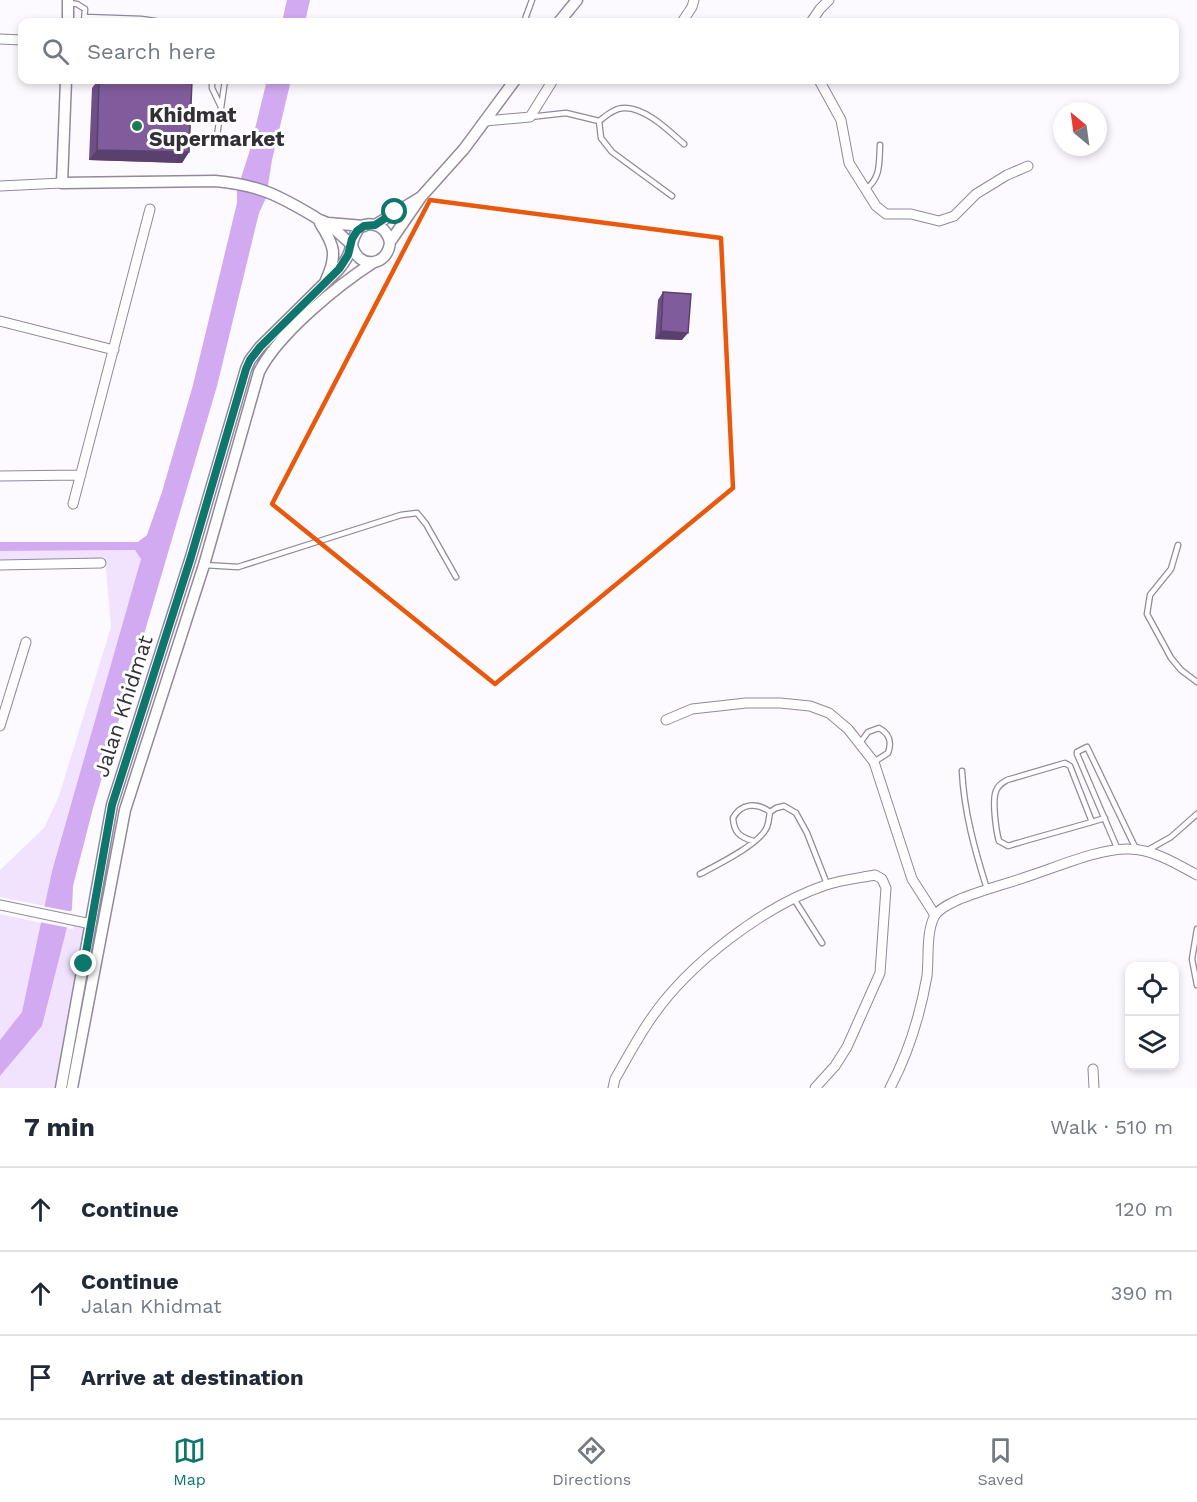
<!DOCTYPE html>
<html lang="en">
<head>
<meta charset="utf-8">
<style>
  body { margin:0; font-family:"Work Sans",sans-serif; background:#f2f2f3; color:#1f2937 }
  .controls { position:absolute; right:18px; bottom:18px; display:grid; overflow:hidden; border-radius:12px; box-shadow:0 3px 9px #0003 }
  .controls button { width:54px; height:54px; display:grid; place-items:center; padding:0; border:0; border-bottom:2px solid #e0e1e3; background:#fff; color:#1f2937; font:30px sans-serif }
  .compass { position:absolute; left:1053px; top:102px; width:54px; height:54px; border-radius:50%; background:#fff; box-shadow:0 3px 9px #0003; rotate:331deg }
  .stop { position:absolute; width:18px; height:18px; margin:-14px; border:4px solid #0f766e; border-radius:50%; background:#fff }
  .stop.end { background:#0f766e; border-color:#fff; box-shadow:0 2px 6px #0008 }
  .list { margin:0; padding:0; list-style:none }
  h2 { display:flex; justify-content:space-between; align-items:center; height:78px; margin:0; padding:0 24px; font-size:26px }
  h2 small { font-size:20px; font-weight:400; color:#747a83 }
  .list li { display:grid; grid-template-columns:39px 1fr auto; gap:18px; align-items:center; box-sizing:border-box; height:84px; padding:0 24px; border-top:2px solid #e0e1e3 }
  .list b { display:block; font-size:22px; white-space:nowrap }
  .list p { margin:0; font-size:20px; white-space:nowrap; color:#747a83 }
  .list em { font-size:20px; font-style:normal; color:#747a83 }
  .icon { flex:none; width:33px; height:33px; fill:none; stroke:currentColor; stroke-width:2; stroke-linecap:round; stroke-linejoin:round }
  .map { position:relative; flex:none; width:1197px; height:1088px; overflow:hidden }
  .search { position:absolute; background:#fff; box-shadow:0 3px 9px #0003; left:18px; right:18px; top:18px; height:66px; display:flex; align-items:center; gap:15px; box-sizing:border-box; padding:0 21px; border-radius:12px; color:#747a83; font-size:22px }
  .sheet { height:330px; background:#fff }
  nav { display:flex; justify-content:space-around; align-items:center; box-sizing:border-box; height:84px; border-top:2px solid #e0e1e3; background:#fff; font-size:16px; color:#747a83 }
  nav a { display:grid; justify-items:center; gap:3px }
  nav .on { color:#0f766e }
  .map>svg:first-child { display:block }
</style>
</head>
<body>
<div class="map">
<svg width="1197" height="1088" viewBox="0 0 1197 1088">
  <rect width="100%" height="100%" fill="#fcfafe"/>
  <!-- green -->
  <path fill="#f1e3fe" d="M 136,550 L 141,559 L 52,871 L 45,906 L 0,897 L 0,870 L 44,828 L 59,796 L 111,627 L 105,558 L 0,560 L 0,551 Z
    M 0,914 L 42,923 L 22,1013 L 0,1040 Z
    M 74,925 L 83,929 L 85,932 L 58,1088 L 0,1088 L 0,1076 L 42,1026 L 67,928 L 73,929 Z"/>
  <!-- water -->
  <path fill="#d1aaf1" d="M 287,0 L 310,0 L 305,22 L 282,22 Z
    M 267,80 L 291,80 L 272,160 L 266,198 L 259,213 L 217,386 L 93,808 L 73,886 L 72,908 L 42,1026 L 0,1076 L 0,1040 L 22,1012 L 52,871 L 141,559 L 135,550 L 0,551 L 0,542 L 138,542 L 147,535 L 162,492 L 193,385 L 237,203 L 237,190 L 249,153 Z"/>
  <!-- pier -->
  <path fill="#fcfafe" d="M 42,906 L 74,912 L 70,928 L 39,922 Z"/>
  <g fill="none" stroke-linecap="round" stroke-linejoin="round">
    <defs>
      <path id="service" d="M 68,3 L 77,4 L 85,9 L 84,22
        M 85,17 L 141,19 L 162,22
        M 524,22 L 532,0
        M 212,80 L 212,88 L 221,107
        M 530,117 L 566,113 L 599,121 L 601,138 L 612,152 L 672,196
        M 599,121 C 606,116 614,108 624,108 C 645,107 669,131 684,144
        M 217,136 L 225,80
        M 865,190 C 881,178 879,164 880,145
        M 1178,545 L 1171,569 L 1150,595 L 1147,614 L 1171,658 L 1181,670 L 1197,682
        M 204,565 L 238,567 L 401,515 L 417,513 L 426,524 L 456,577
        M 860,743 L 868,732 L 879,728 C 890,734 892,742 888,753 L 874,762
        M 962,771 C 964,812 975,851 987,889
        M 1092,822 L 1070,766 L 1065,763 L 1007,780 C 1002,783 998,785 996,791 C 992,800 996,831 999,841 L 1008,846 C 1040,836 1073,828 1105,818
        M 753,841 C 740,837 734,833 733,818 C 741,803 757,802 770,812
        M 1118,850 L 1077,754 L 1077,752 L 1087,747 L 1136,849
        M 1148,850 L 1171,837 L 1197,814
        M 700,874 C 717,865 760,844 767,827 C 769,822 769,817 770,812 L 776,808 L 784,806 L 796,813 L 807,833 L 827,884
        M 794,899 L 822,943
        M 1197,929 L 1192,959 L 1197,985"/>
      <path id="minor" d="M 682,22 L 692,7 L 694,0
        M 811,22 L 820,9 L 829,0
        M 0,39 L 22,40
        M 819,80 L 841,120 L 849,163 L 876,206 L 886,214 L 911,214 L 939,221 L 954,216 L 976,194 L 1007,175 L 1028,166
        M 485,121 L 530,117 L 553,80
        M 0,186 L 62,183
        M 0,321 L 114,350
        M 0,476 L 81,475
        M 73,504 L 150,209
        M 0,565 L 101,563
        M 666,720 L 692,709 L 746,703 L 780,703 L 810,706 L 829,713 L 848,729 L 874,762 L 912,879 L 935,915
        M 0,726 L 26,642
        M 0,905 L 91,924
        M 1093,1069 L 1094,1088
        M 613,1088 L 615,1079 C 626,1060 637,1039 650,1020 C 687,965 763,906 826,885 C 841,880 859,878 875,875 L 882,879 L 886,888 L 880,973 L 847,1047 L 835,1066 L 815,1088
        M 890,1088 C 909,1052 920,1016 927,976 C 929,958 926,934 934,917 C 938,909 951,903 960,899 C 982,890 1006,884 1029,876 C 1057,867 1100,848 1129,849 C 1153,849 1177,864 1197,875"/>
      <path id="tertiary" d="M 68,22 L 68,0
        M 559,22 L 577,0
        M 66,80 L 62,183 L 215,181 C 259,185 278,195 315,217 C 318,220 324,221 327,223 C 335,229 344,238 352,245
        M 320,223 C 334,245 338,254 326,280
        M 328,223 L 364,226
        M 375,225 L 421,197
        M 390,242 L 421,197 L 464,149 L 515,80
        M 61,1088 L 112,805 L 191,557 L 246,369 L 250,360 L 260,347 L 339,269 C 343,264 347,259 349,253 C 354,240 355,220 375,225 C 383,227 388,234 390,242 C 388,267 358,270 352,245
        M 72,1088 L 125,810 L 204,565 L 259,372 C 278,334 338,285 374,262"/>
    </defs>
    <!-- service casing -->
    <use href="#service" stroke="#93889c" stroke-width="7"/>
    <!-- minor casing -->
    <use href="#minor" stroke="#93889c" stroke-width="11"/>
    <!-- tertiary casing -->
    <use href="#tertiary" stroke="#93889c" stroke-width="13"/>
    <!-- service -->
    <use href="#service" stroke="#fff" stroke-width="4.5"/>
    <!-- minor -->
    <use href="#minor" stroke="#fff" stroke-width="9"/>
    <!-- tertiary -->
    <use href="#tertiary" stroke="#fff" stroke-width="10"/>
  </g>
  <!-- wall -->
  <path fill="#6e4f86" d="M 98,80 L 157,80 L 189,152 L 182,163 L 89,160 L 92,88 Z
    M 663,292 L 682,340 L 655,339 L 658,300 Z"/>
  <!-- shaded-wall -->
  <path fill="#5a406d" d="M 97,150 L 189,152 L 182,163 L 89,160 Z
    M 661,331 L 688,333 L 682,340 L 655,339 Z"/>
  <!-- building -->
  <path fill="#805c9c" stroke="#5a406d" stroke-width="1.5" d="M 99,80 L 192,81 L 189,152 L 97,150 Z
    M 663,292 L 691,294 L 688,333 L 661,331 Z"/>
  <g fill="none" stroke-linecap="round" stroke-linejoin="round">
    <!-- route -->
    <path stroke="#0f766e" stroke-width="8" d="M 84,964 L 112,805 L 191,557 L 246,369 L 250,360 L 260,347 L 339,269 L 348,255 L 352,239 L 357,231 L 364,226 L 375,225 L 395,212"/>
  </g>
  <!-- marked area -->
  <path fill="none" stroke="#e8590c" stroke-width="4.5" stroke-linejoin="round" d="M 430,200 L 721,238 L 733,488 L 495,684 L 272,504 Z"/>
  <!-- markers -->
  <circle fill="#1c7b52" stroke="#fff" stroke-width="2" cx="137" cy="126" r="6"/>
  <g text-anchor="middle" dominant-baseline="central" stroke-width="6" stroke-linejoin="round" paint-order="stroke">
    <!-- poi labels -->
    <g font-size="21" font-weight="bold" fill="#332f37" stroke="#fff" text-anchor="start">
      <text x="149" y="114">Khidmat<tspan x="149" dy="24">Supermarket</tspan></text>
    </g>
    <!-- street labels -->
    <g font-size="21" fill="#332f37" stroke="#fff">
      <text transform="translate(123 706) rotate(-72)">Jalan Khidmat</text>
    </g>
  </g>
</svg>
<div class="controls">
<button><svg class="icon" aria-label="locate" viewBox="0 0 24 24"><circle cx="12" cy="12" r="6"/><path d="M12 2v4M12 18v4M2 12h4M18 12h4"/></svg></button>
<button><svg class="icon" aria-label="layers" viewBox="0 0 24 24"><path d="M12 4l9 5-9 5-9-5zM3 14l9 5 9-5"/></svg></button>
</div>
<svg class="compass" viewBox="-18 -18 36 36"><path d="M0-13l5 13h-10z" fill="#e53935"/><path d="M0 13l5-13h-10z" fill="#747a83"/></svg>
<div class="stop" style="left:395px;top:212px"></div>
<div class="stop end" style="left:84px;top:964px"></div>
<div class="search"><svg class="icon" aria-label="search" viewBox="0 0 24 24"><circle cx="10" cy="10" r="6"/><path d="M15 15l6 6"/></svg>Search here</div>
</div>
<section class="sheet">
<h2>7 min<small>Walk · 510 m</small></h2>
<ul class="list">
<li><svg class="icon" aria-label="ahead" viewBox="0 0 24 24"><path d="M12 20V5M6 11l6-6 6 6"/></svg><div><b>Continue</b></div><em>120 m</em></li>
<li><svg class="icon" aria-label="ahead" viewBox="0 0 24 24"><path d="M12 20V5M6 11l6-6 6 6"/></svg><div><b>Continue</b><p>Jalan Khidmat</p></div><em>390 m</em></li>
<li><svg class="icon" aria-label="arrive" viewBox="0 0 24 24"><path d="M6 21V4h12l-3 4 3 4H6"/></svg><div><b>Arrive at destination</b></div></li>
</ul>
</section>
<nav>
<a class="on"><svg class="icon" aria-label="map" viewBox="0 0 24 24"><path d="M3 6l6-2 6 2 6-2v14l-6 2-6-2-6 2zM9 4v14M15 6v14"/></svg>Map</a>
<a><svg class="icon" aria-label="directions" viewBox="0 0 24 24"><path d="M12 3l9 9-9 9-9-9zM9 14v-3h6M13 9l2 2-2 2"/></svg>Directions</a>
<a><svg class="icon" aria-label="saved" viewBox="0 0 24 24"><path d="M7 4h10v16l-5-4-5 4z"/></svg>Saved</a>
</nav>
</body>
</html>
